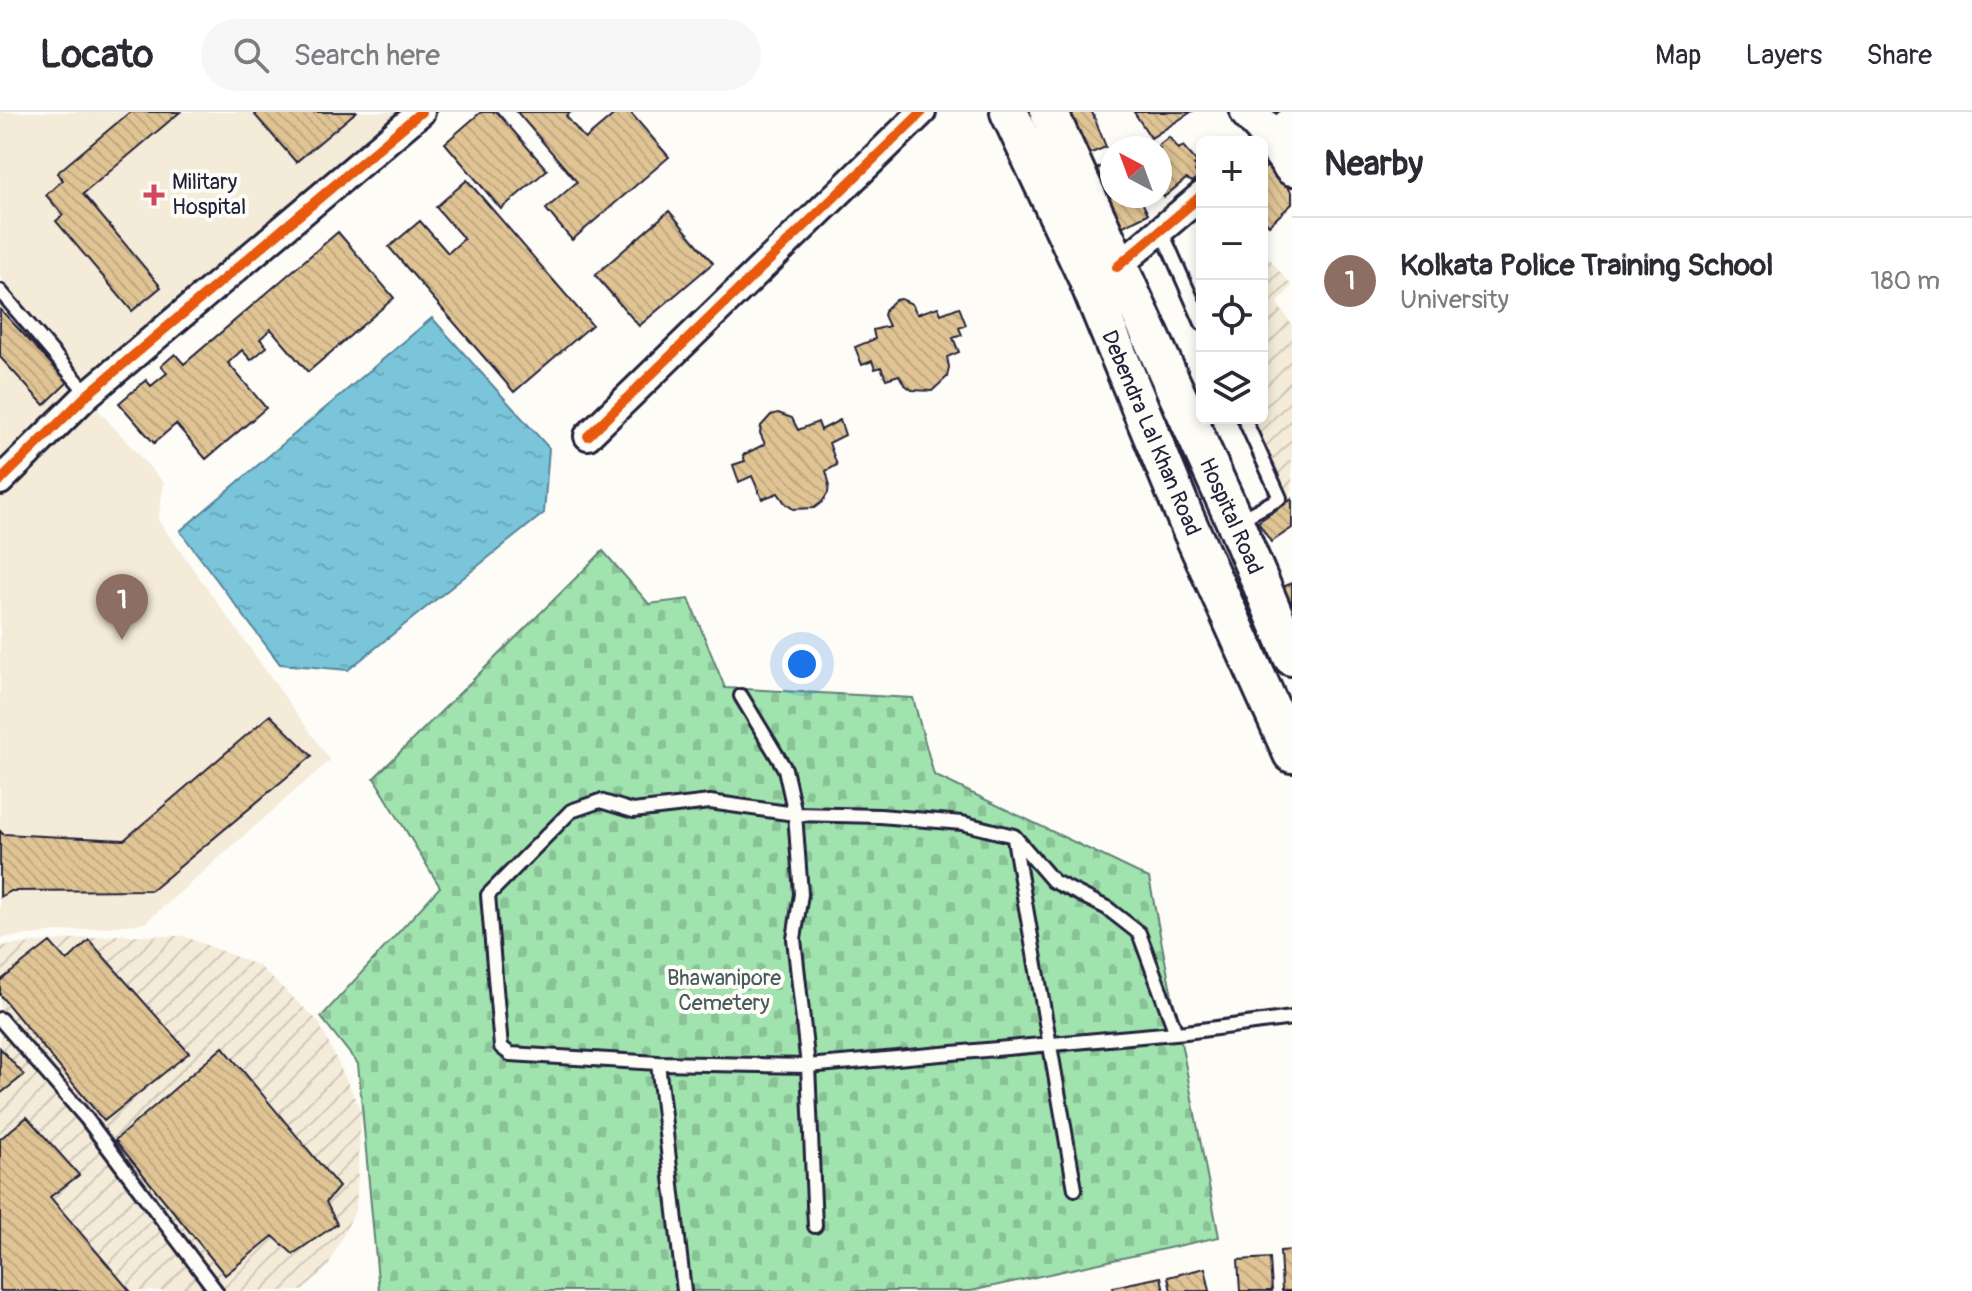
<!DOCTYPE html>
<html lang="en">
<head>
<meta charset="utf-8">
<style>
  body { margin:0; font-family:Pangolin,sans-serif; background:#f7f7f7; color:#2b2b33 }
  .controls { position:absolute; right:24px; top:24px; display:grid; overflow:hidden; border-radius:12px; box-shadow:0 4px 12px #0003 }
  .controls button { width:72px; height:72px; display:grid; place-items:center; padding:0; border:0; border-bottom:2px solid #e1e1e2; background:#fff; color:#2b2b33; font:40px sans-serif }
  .compass { position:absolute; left:1100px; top:24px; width:72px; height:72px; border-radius:50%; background:#fff; box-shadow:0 4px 12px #0003; rotate:319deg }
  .you { position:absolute; left:802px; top:552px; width:28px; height:28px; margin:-20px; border:6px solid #fff; border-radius:50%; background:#1a73e8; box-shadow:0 0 0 12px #1a73e833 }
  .badge { display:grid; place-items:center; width:52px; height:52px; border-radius:50%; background:#d1495b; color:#fff; font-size:26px; font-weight:700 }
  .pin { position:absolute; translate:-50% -66px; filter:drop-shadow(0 2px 4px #0008) }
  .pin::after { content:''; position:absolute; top:42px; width:28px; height:24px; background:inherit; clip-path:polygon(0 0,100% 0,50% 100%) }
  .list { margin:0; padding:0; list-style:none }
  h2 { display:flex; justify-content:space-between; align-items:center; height:104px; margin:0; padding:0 32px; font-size:34px }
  h2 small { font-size:26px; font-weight:400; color:#7c7c81 }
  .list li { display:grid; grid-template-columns:52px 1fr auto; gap:24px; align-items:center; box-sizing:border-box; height:128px; padding:0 32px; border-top:2px solid #e1e1e2 }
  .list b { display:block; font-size:30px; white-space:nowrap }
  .list p { margin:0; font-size:26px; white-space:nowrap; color:#7c7c81 }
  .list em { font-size:26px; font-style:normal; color:#7c7c81 }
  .icon { flex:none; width:44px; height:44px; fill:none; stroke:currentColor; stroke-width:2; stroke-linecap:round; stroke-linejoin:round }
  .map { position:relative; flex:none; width:1292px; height:1179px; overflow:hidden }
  header { display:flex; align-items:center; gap:48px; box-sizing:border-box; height:112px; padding:0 40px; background:#fff; border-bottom:2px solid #e1e1e2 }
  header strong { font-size:38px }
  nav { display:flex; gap:44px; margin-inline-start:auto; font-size:28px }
  .search { width:560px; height:72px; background:#f7f7f7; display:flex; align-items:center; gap:20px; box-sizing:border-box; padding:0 28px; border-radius:44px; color:#7c7c81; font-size:30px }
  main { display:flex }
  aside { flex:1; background:#fff }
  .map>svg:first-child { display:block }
</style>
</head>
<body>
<header>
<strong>Locato</strong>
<div class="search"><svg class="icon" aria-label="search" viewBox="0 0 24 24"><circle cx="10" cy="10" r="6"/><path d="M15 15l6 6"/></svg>Search here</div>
<nav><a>Map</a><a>Layers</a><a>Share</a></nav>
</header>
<main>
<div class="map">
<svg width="1292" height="1179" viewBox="0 0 1292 1179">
  <defs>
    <pattern id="industrial-furrows" width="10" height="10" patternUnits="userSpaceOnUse" patternTransform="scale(2)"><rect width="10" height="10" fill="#f4ebd9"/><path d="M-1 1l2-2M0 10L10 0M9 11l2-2" fill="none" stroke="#d1c9bb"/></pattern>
    <pattern id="cemetery-stones" width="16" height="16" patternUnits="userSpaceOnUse" patternTransform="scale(2)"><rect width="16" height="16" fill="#a0e3ae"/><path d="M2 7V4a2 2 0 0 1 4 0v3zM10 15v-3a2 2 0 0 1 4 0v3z" fill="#8ac297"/></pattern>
    <pattern id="water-ripples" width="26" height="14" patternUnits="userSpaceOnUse" patternTransform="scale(2)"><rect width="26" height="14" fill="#7ac5da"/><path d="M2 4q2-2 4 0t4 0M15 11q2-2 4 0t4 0" fill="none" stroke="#69a9bc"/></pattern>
    <pattern id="building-back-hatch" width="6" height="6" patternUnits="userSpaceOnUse" patternTransform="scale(2)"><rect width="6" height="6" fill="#e0c494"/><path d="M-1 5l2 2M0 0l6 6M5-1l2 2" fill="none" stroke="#c0a880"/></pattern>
  </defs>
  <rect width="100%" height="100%" fill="#fdfcf7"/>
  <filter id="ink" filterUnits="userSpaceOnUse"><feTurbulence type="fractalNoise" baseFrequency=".0125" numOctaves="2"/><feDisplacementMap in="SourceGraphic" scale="16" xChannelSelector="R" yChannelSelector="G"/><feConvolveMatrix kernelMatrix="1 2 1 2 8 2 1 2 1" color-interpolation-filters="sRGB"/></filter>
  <g filter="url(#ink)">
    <!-- built -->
    <path fill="#f4ebd9" d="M 0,0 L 407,0 L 87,267 L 0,165 Z
      M 0,189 L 164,371 L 158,408 L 330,648 L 145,811 L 0,826 Z"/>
    <!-- industrial -->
    <path fill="url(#industrial-furrows)" d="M 1262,138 L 1292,174 L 1277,191 L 1292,213 L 1292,380 L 1285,384 L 1249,306 L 1262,306 Z
      M 117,823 L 184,824 L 259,854 L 318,909 L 361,999 L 356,1097 L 328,1154 L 302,1179 L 0,1179 L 0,834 Z"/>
    <!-- cemetery -->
    <path fill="url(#cemetery-stones)" stroke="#618274" stroke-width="2" d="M 603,439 L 649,492 L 689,487 L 725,576 L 913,586 L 934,663 L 1149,766 L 1219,1125 L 971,1179 L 379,1179 L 358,952 L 321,905 L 440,775 L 374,666 Z"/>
    <!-- water -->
    <path fill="url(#water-ripples)" stroke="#57849a" stroke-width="2" d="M 432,206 L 549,336 L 544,401 L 348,558 L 280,552 L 180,419 Z"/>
    <!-- building -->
    <path fill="url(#building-back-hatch)" stroke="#22223b" stroke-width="2" d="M 130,0 L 180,0 L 83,82 L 161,175 L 132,199 L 56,109 L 63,103 L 46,83 L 63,68 L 57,61 Z
      M 258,0 L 356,0 L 296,50 L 255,3 Z
      M 481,0 L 497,0 L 547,58 L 501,97 L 445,31 Z
      M 517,0 L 571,0 L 566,4 L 585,27 L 617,0 L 630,0 L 669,45 L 572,128 L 546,97 L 577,70 Z
      M 1052,0 L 1092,0 L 1106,35 L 1072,49 Z
      M 1134,0 L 1191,0 L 1151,26 Z
      M 1169,25 L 1179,37 L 1183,34 L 1197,50 L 1194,53 L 1198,57 L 1195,59 L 1198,65 L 1193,70 L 1186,67 L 1164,85 L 1160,80 L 1160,36 L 1155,36 Z
      M 1112,49 L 1112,84 L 1139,84 L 1148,102 L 1113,119 L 1085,63 Z
      M 1268,53 L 1292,80 L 1292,92 L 1269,113 L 1262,105 L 1262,59 Z
      M 467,68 L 592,213 L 514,280 L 389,135 L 420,109 L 448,141 L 464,127 L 436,95 Z
      M 669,99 L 713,151 L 639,214 L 595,163 Z
      M 338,120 L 394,186 L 308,260 L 271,217 L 260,227 L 267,235 L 251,248 L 242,238 L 228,251 L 266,296 L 206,347 L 176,312 L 154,331 L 119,291 L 146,268 L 151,274 L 167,261 L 161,254 L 175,242 L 184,252 Z
      M 901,187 L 912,192 L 917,202 L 938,195 L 941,202 L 959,195 L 966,213 L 959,216 L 962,223 L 953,226 L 959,240 L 947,245 L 949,255 L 947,265 L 932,279 L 912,278 L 904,272 L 899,263 L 886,267 L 881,255 L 875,257 L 872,249 L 862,253 L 855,235 L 875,227 L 873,218 L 889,214 L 884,203 L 886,197 L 895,188 Z
      M 0,197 L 68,270 L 44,293 L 0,245 Z
      M 778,301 L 792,306 L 798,318 L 818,310 L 821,318 L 840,308 L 845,323 L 829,331 L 837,353 L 826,359 L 829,370 L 828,381 L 822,390 L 814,396 L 793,397 L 785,391 L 778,381 L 762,387 L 752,364 L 739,370 L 733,353 L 745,349 L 743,343 L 765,332 L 760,321 L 761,314 L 771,303 Z
      M 1292,387 L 1292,416 L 1271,430 L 1258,410 Z
      M 1292,471 L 1292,508 L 1271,480 Z
      M 270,603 L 312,644 L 152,778 L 11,779 L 0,785 L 0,719 L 3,722 L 124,728 Z
      M 89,828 L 189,941 L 104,1009 L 0,883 L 0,869 L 50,830 L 67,849 Z
      M 223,935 L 339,1075 L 326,1090 L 337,1112 L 293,1142 L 273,1124 L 225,1163 L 115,1028 Z
      M 0,936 L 24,963 L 0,982 Z
      M 27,1005 L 79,1063 L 50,1085 L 130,1179 L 0,1179 L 0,1027 Z
      M 1292,1138 L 1292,1179 L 1282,1179 L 1280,1139 Z
      M 1270,1146 L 1272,1179 L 1240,1179 L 1238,1148 Z
      M 1205,1156 L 1210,1179 L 1171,1179 L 1168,1165 Z
      M 1161,1165 L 1164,1179 L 1114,1179 L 1113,1175 Z"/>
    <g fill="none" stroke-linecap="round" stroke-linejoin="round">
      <defs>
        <path id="lane" d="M 1161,118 L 1202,211
          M 0,179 L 88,282
          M 1237,409 L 1280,386 L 1244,306
          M 741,584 L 785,657 L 795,702 L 801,782 L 794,827 L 808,954 L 815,1114
          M 1014,727 L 1075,1077
          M 0,907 L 86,1006 L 216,1179
          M 1176,921 L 1139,821 L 1107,796 L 1053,769 L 1014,724 L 962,711 L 880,704 L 795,702 L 710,690 L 633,699 L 600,689 L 571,699 L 488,783 L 501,935 L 510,942 L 658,951 L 808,954 L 1186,920 L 1292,906
          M 658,951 L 684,1179"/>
        <path id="street" d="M 1262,32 L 1292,7
          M 1117,155 L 1202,83
          M 588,324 L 922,0
          M 0,369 L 88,282 L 421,0"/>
        <path id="secondary" d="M 1009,0 L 1085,162 L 1186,407 L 1292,642
          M 1049,0 L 1235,410 L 1292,545
          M 1249,0 L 1267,20 L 1292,55"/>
      </defs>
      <!-- lane casing -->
      <use href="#lane" stroke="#22223b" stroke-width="18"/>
      <!-- street casing -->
      <use href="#street" stroke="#22223b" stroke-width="32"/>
      <!-- secondary casing -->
      <use href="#secondary" stroke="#22223b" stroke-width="42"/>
      <!-- lane -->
      <use href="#lane" stroke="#fdfcf7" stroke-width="12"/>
      <!-- street -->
      <use href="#street" stroke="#fdfcf7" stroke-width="26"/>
      <!-- secondary -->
      <use href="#secondary" stroke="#fdfcf7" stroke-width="36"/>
      <defs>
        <path id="cycleway" d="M 1117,155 L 1202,83
          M 588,324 L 922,0
          M 0,369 L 88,282 L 421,0"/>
      </defs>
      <!-- cycleway casing -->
      <use href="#cycleway" stroke="#fdfcf7" stroke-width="15"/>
      <!-- cycleway -->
      <use href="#cycleway" stroke="#e8590c" stroke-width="10"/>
    </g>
  </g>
  <!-- markers -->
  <path fill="#d1495b" stroke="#fdfcf7" stroke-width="3" d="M150 71h8v8h8v8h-8v8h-8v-8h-8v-8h8z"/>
  <g text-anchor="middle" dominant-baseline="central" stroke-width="8" stroke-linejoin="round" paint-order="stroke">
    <!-- poi labels -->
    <g font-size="22" fill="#22223b" stroke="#fdfcf7" text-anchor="start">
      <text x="172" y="70">Military<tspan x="172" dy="25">Hospital</tspan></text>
    </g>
    <!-- street labels -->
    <g font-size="22" fill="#22223b" stroke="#fdfcf7">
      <text transform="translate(1151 321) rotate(67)">Debendra Lal Khan Road</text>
      <text transform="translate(1231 404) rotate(66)">Hospital Road</text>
    </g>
    <!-- park labels -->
    <g font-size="22" fill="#485c5e" stroke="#fdfcf7">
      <text x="724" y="866">Bhawanipore<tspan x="724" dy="25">Cemetery</tspan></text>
    </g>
  </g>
</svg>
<div class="controls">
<button>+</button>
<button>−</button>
<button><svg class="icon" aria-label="locate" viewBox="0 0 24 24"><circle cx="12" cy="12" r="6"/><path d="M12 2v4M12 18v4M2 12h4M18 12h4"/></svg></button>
<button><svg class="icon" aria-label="layers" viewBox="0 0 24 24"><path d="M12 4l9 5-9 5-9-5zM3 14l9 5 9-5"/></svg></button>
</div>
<svg class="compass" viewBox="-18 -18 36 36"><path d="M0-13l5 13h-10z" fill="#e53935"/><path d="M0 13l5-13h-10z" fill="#7c7c81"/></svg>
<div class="you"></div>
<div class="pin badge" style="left:122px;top:528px;background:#8d6e63">1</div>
</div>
<aside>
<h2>Nearby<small></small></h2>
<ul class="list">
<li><span class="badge" style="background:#8d6e63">1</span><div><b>Kolkata Police Training School</b><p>University</p></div><em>180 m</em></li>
</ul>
</aside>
</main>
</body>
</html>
